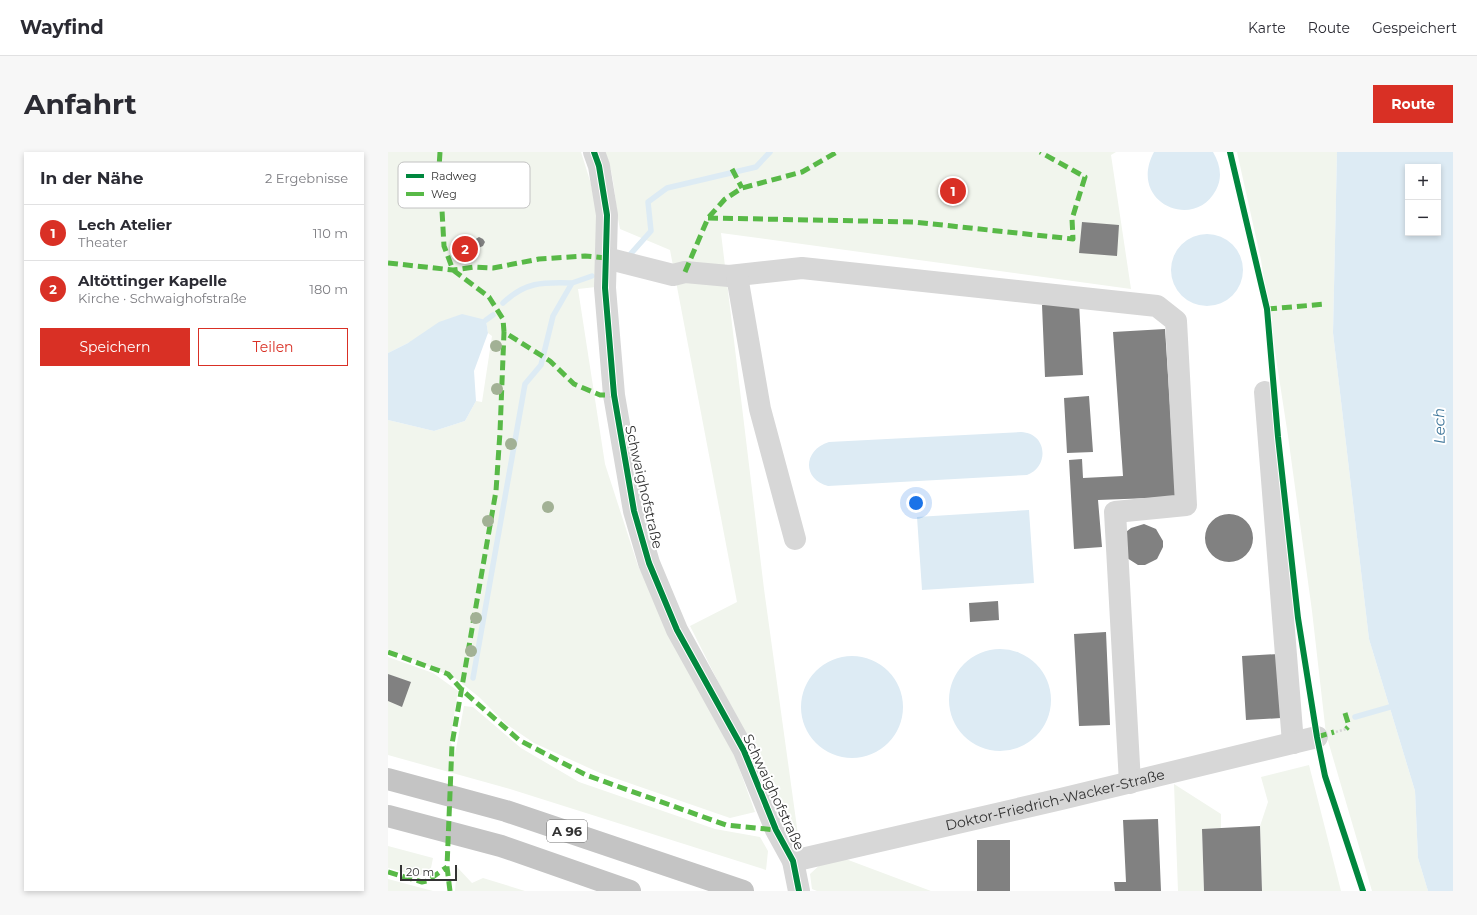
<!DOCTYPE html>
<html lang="de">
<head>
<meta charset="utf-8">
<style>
  body { margin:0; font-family:Montserrat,sans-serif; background:#f7f7f7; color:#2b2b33 }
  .controls { position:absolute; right:12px; top:12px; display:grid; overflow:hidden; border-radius:0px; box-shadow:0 2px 6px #0003 }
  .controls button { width:36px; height:36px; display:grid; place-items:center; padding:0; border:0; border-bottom:1px solid #e1e1e2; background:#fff; color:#2b2b33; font:20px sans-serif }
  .scale { position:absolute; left:12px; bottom:10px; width:57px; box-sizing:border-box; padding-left:4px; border:2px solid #333; border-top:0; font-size:11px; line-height:14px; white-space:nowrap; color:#333; -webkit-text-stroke:3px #fff; paint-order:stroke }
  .you { position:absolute; left:528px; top:351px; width:14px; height:14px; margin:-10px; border:3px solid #fff; border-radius:50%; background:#1a73e8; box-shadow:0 0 0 6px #1a73e833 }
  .badge { display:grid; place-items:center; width:26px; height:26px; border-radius:50%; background:#d93025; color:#fff; font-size:13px; font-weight:700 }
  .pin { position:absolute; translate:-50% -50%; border:2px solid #fff; box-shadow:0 1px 4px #0006 }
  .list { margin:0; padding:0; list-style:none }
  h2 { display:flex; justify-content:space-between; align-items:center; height:52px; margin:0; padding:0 16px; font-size:17px }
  h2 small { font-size:13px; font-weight:400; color:#7c7c81 }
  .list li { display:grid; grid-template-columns:26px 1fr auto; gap:12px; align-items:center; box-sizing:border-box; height:56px; padding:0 16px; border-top:1px solid #e1e1e2 }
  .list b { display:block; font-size:15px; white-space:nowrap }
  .list p { margin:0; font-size:13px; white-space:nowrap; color:#7c7c81 }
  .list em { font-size:13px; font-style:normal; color:#7c7c81 }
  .actions { display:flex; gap:8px; padding:12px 16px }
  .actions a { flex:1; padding:9px 0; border:1px solid #d93025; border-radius:0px; text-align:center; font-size:14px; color:#d93025 }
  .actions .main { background:#d93025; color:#fff }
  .map { position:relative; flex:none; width:1065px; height:739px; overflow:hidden; border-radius:0px }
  header { display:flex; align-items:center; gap:24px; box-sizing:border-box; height:56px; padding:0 20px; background:#fff; border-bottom:1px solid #e1e1e2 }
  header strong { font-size:19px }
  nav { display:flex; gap:22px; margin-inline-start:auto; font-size:14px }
  .intro { display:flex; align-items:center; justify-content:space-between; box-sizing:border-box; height:96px; padding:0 24px }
  h1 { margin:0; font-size:28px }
  .button { padding:10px 18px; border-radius:0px; background:#d93025; color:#fff; font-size:14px; font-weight:700 }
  main { display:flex; gap:24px; padding:0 24px }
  aside { flex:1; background:#fff; border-radius:0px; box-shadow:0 2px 6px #0003 }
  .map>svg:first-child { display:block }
</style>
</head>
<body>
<header>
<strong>Wayfind</strong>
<nav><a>Karte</a><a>Route</a><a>Gespeichert</a></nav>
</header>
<div class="intro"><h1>Anfahrt</h1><a class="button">Route</a></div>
<main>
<aside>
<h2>In der Nähe<small>2 Ergebnisse</small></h2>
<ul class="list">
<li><span class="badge">1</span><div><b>Lech Atelier</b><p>Theater</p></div><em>110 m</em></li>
<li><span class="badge">2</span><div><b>Altöttinger Kapelle</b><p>Kirche · Schwaighofstraße</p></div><em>180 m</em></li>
</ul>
<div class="actions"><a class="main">Speichern</a><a>Teilen</a></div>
</aside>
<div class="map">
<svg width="1065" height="739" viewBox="0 0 1065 739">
  <rect width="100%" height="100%" fill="#fff"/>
  <!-- green -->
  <path fill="#f1f5ed" d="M 0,0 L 193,0 L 203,32 L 211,75 L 208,135 L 190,137 L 217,312 L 250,414 L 347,605 L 367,660 L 342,666 L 212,621 L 146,591 L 118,572 L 91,545 L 67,526 L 0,497 L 0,268 L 46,279 L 77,269 L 88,249 L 94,250 L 104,184 L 100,181 L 98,168 L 20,191 L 0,201 Z
    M 217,0 L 728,0 L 723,3 L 743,137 L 333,81 L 376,437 L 411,690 L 302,474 L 349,450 L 282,98 L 232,77 C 226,51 228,25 217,0 Z
    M 849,0 L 949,0 L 945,181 L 981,487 L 1027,639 L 1030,706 L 1040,739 L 984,739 L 938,582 L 924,459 L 900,284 L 873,108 Z
    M 0,505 L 45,521 L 70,539 L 62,588 L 67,602 L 76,554 L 85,555 L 133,596 L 191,630 L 327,677 L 372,685 L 380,699 L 378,718 L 122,637 L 0,603 Z
    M 921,613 L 953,739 L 874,739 L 872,674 L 880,650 L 873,625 Z
    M 786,632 L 833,662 L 833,676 L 814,677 L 816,739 L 790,739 Z
    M 0,694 L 45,706 L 43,716 L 31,724 L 0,716 Z
    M 455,706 L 543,739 L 429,739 L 424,737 L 422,722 L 434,711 Z
    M 69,715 L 84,731 L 95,726 L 137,739 L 67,739 Z
    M 0,727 L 45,739 L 0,739 Z"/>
  <!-- water -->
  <path fill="#ddebf4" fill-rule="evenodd" d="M 766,0 L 825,0 C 832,12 835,25 828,38 C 806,80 739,50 766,0 Z
    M 949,0 L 1065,0 L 1065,739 L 1040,739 L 1030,706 L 1027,639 L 981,487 L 945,181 ZM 1020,15 L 1050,15 L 1050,81 L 1020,81 Z
    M783 118a36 36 0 1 1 72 0a36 36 0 1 1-72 0Z
    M 74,162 L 98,168 L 100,181 L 86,219 L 88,249 L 77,269 L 46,279 L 0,268 L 0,201 L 20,191 L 51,170 Z
    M 633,280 C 659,281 662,314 639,323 L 440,334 C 414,327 415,298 441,290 Z
    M 641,358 L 646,431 L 534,438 L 529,365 Z
    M561 548a51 51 0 1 1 102 0a51 51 0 1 1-102 0Z
    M413 555a51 51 0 1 1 102 0a51 51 0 1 1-102 0Z"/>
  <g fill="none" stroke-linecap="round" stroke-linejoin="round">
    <!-- stream -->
    <path stroke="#ddebf4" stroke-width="5.5" d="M 239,106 L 263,79 L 260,50 L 279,36 L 368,15 L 382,0
      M 115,151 C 137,130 154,130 184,131
      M 98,168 L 105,163
      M 85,526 L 137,232 L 153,213 L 165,164 L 184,131 L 204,124
      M 967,565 L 1009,553"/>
  </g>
  <!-- building -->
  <path fill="#818181" d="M 694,70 L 731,73 L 729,104 L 691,101 Z
    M 91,85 L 95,87 L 97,90 L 95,94 L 90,96 L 91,98 L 69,108 L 63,96 L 85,86 L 86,88 Z
    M 691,151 L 695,223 L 657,225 L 654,153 Z
    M 777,177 L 788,345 L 710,348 L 714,395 L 686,397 L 681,308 L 694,307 L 695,326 L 735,324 L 725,180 Z
    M 701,244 L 705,300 L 679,301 L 676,246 Z
    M817 386a24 24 0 1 1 48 0a24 24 0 1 1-48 0Z
    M 756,372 L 768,377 L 775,389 L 775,395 L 769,407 L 757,413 L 750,413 L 739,406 L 738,380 L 743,376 Z
    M 610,449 L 611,468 L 582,470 L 581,451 Z
    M 718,480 L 722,573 L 691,574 L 686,482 Z
    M 890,502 L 893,566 L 858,568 L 854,504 Z
    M 0,522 L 23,530 L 14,555 L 0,549 Z
    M 770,667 L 773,739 L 727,739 L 726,730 L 738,730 L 735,668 Z
    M 872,674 L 874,739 L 816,739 L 814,677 Z
    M 589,688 L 622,688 L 622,739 L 589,739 Z"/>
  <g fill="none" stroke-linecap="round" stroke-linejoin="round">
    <!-- path -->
    <path stroke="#d6d6d6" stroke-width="2.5" stroke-dasharray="2 2" stroke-linecap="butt" d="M 948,580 L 958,577"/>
    <!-- minor -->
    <g stroke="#d7d7d7" stroke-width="22">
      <path d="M 206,0 L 211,14 L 219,63 L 217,136 L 226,243 L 246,359 L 261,411 L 289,478 L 356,599 L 388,678 L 405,709 L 411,739"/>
      <path d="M 218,106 L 285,123 L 297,120 L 341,124 L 414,116 L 769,154 L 788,169 L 798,353 L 727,360 L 742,631"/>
      <path d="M 349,124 L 372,257 L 407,387"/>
      <path d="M 877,240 L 905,591"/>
      <path id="s1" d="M 405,709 L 673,647 L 929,585"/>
    </g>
    <!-- highway -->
    <path stroke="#c4c4c4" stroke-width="22" d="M 0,627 L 118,659 L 355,739
      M 0,664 L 113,694 L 242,739"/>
    <!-- quiet -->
    <path stroke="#58b947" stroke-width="5" stroke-dasharray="10 5" stroke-linecap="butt" d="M 52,0 L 50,32 L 54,58 L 56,94 L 65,118 L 101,145 L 115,167 L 116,180 L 162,209 L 186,232 L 212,243 L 226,243
      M 344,17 L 354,36
      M 320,66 L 526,70 L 685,87 L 684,67 L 697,25 L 652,0
      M 0,111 L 65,118 L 87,115 L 105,116 L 151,107 L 197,104 L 218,106
      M 297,120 L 320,66 L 337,47 L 354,36 L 414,20 L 449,0
      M 879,157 L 938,152
      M 0,500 L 60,522 L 74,538 L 131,588 L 198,623 L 338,673 L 388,678
      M 957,561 L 961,574 L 958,577
      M 929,585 L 946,580
      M 0,720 L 34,730 L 39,729 L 59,715
      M 62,739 L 59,715 L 64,592 L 108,339 L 112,280 L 116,180"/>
    <defs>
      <path id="cycleway" d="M 206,0 L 211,14 L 219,63 L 217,136 L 226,243 L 246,359 L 261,411 L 289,478 L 356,599 L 388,678 L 405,709 L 411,739
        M 842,0 L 879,157 L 890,285 L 910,466 L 929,585 L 937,624 L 975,739"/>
    </defs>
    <!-- cycleway casing -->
    <use href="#cycleway" stroke="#fff" stroke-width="8"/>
    <!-- cycleway -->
    <use href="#cycleway" stroke="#00873e" stroke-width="6"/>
  </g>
  <!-- trees -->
  <g fill="#a2b195">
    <circle cx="108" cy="194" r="6"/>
    <circle cx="109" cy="237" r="6"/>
    <circle cx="123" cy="292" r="6"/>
    <circle cx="160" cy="355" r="6"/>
    <circle cx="100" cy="369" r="6"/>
    <circle cx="88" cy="466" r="6"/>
    <circle cx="83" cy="499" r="6"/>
  </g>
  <g text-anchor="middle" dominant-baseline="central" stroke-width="4" stroke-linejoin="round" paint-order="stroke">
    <!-- shield labels -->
    <rect fill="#fff" stroke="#707070" stroke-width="1" x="159" y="668" width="40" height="22" rx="3"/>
    <g font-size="13" font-weight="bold" fill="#333">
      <text x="179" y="679">A 96</text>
    </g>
    <!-- street labels -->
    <g font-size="14" fill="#333" stroke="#fff">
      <text transform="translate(256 335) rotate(77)">Schwaighofstraße</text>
      <text transform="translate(386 640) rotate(65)">Schwaighofstraße</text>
      <text stroke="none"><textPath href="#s1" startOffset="269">Doktor-Friedrich-Wacker-Straße</textPath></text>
    </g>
    <!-- water labels -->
    <g font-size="15" font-style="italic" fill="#3d7599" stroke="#fff">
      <text transform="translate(1051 274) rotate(-91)">Lech</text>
    </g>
  </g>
  <!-- legend -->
  <rect x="10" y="10" width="132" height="46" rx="6" fill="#fff" stroke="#c2c2c2" stroke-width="1"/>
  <rect x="18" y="22" width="18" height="4" fill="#00873e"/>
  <rect x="18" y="40" width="18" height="4" fill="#58b947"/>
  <g font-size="11" fill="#333">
    <text x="43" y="28">Radweg</text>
    <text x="43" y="46">Weg</text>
  </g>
</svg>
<div class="controls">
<button>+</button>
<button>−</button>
</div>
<div class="scale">20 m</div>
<div class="you"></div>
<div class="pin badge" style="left:565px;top:39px">1</div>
<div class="pin badge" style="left:77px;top:97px">2</div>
</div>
</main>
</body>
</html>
